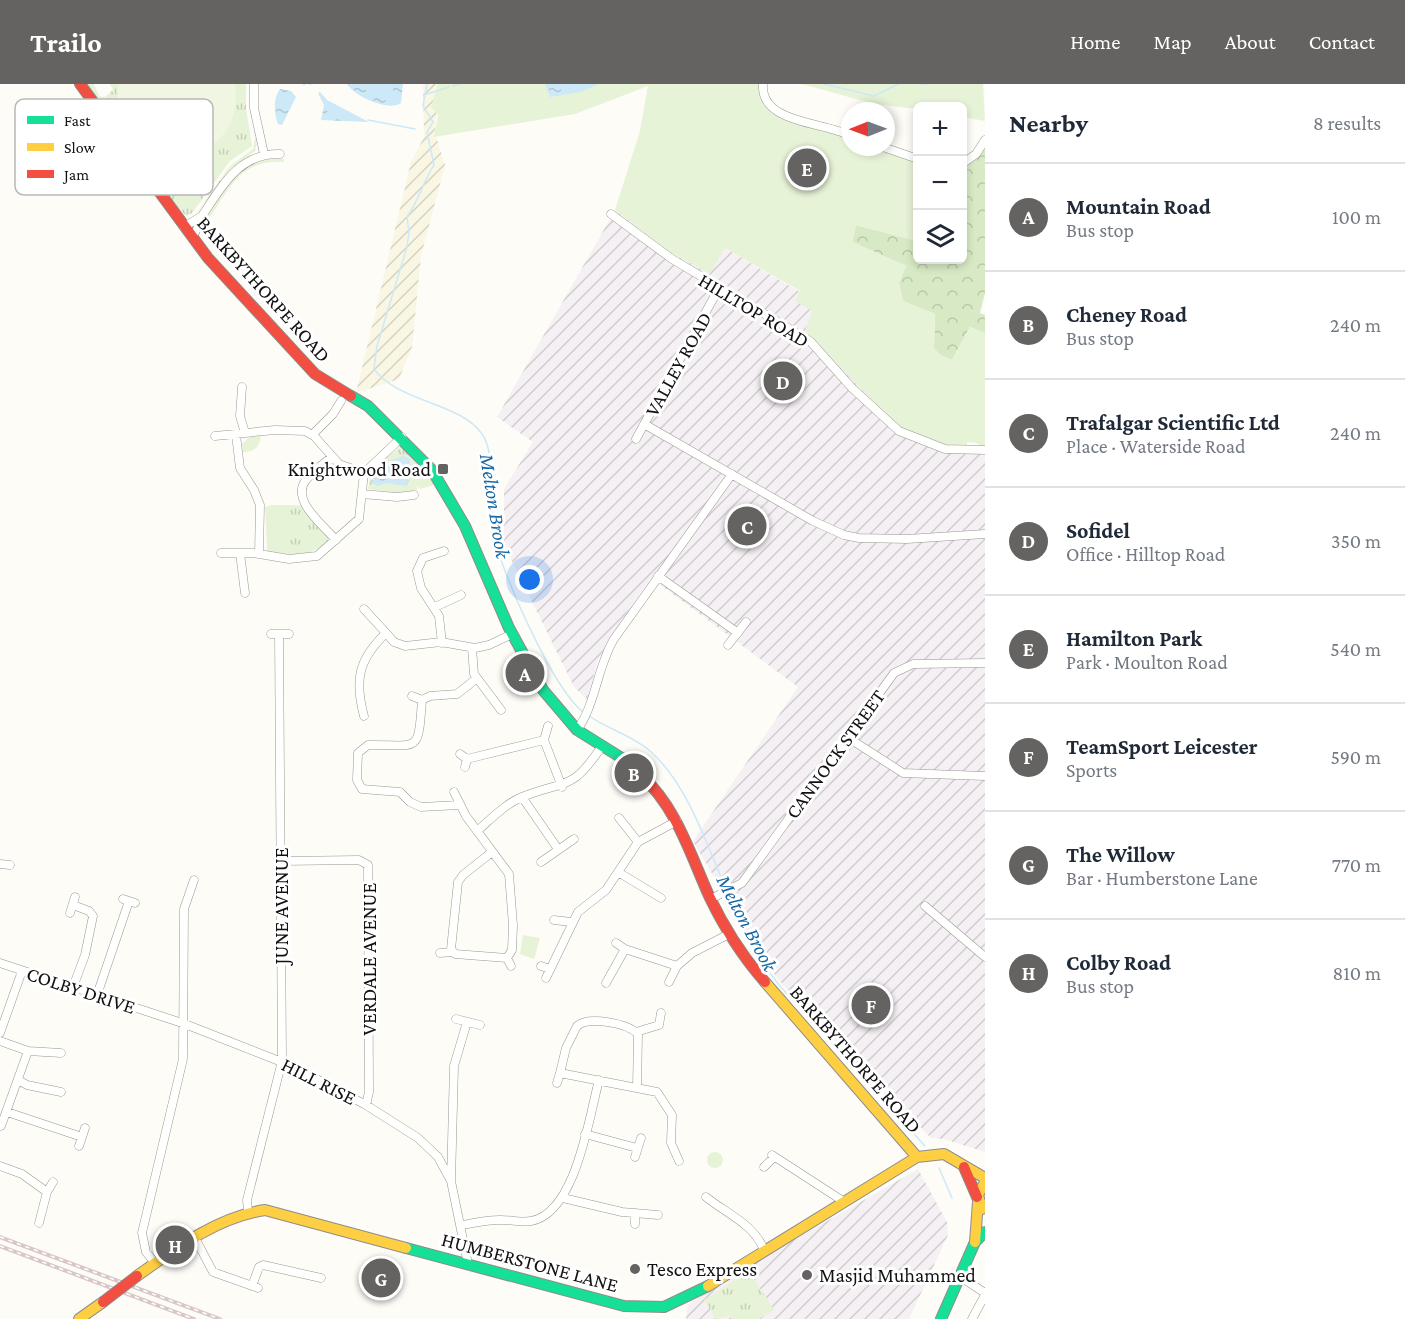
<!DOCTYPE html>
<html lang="en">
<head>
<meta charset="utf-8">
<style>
  body { margin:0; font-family:"Crimson Pro",serif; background:#f6f6f7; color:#1f2937 }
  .controls { position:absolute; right:18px; top:18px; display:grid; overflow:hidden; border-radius:9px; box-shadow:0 3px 9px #0003 }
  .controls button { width:54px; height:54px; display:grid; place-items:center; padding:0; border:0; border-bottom:2px solid #e0e1e3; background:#fff; color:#1f2937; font:30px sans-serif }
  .compass { position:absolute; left:841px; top:18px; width:54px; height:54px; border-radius:50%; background:#fff; box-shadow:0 3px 9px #0003; rotate:269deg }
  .you { position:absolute; left:530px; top:496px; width:21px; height:21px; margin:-15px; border:4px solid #fff; border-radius:50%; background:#1a73e8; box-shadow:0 0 0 9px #1a73e833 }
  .badge { display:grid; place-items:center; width:39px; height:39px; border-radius:50%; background:#646362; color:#fff; font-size:20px; font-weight:700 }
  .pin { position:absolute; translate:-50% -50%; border:3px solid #fff; box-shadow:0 2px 6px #0006 }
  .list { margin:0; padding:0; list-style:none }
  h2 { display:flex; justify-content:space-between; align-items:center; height:78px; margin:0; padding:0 24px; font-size:26px }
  h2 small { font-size:20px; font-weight:400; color:#747a83 }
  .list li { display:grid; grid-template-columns:39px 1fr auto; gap:18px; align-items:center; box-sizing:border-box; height:108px; padding:0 24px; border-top:2px solid #e0e1e3 }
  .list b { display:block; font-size:22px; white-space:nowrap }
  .list p { margin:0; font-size:20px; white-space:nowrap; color:#747a83 }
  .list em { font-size:20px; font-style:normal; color:#747a83 }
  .icon { flex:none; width:33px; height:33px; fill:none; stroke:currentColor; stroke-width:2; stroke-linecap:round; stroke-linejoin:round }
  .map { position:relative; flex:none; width:985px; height:1235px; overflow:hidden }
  header { display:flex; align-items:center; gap:36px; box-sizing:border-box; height:84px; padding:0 30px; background:#646362; color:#fff }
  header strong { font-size:28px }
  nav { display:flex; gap:33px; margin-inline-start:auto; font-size:21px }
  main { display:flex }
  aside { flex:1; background:#fff }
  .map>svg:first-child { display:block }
</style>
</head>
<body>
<header>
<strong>Trailo</strong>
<nav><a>Home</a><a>Map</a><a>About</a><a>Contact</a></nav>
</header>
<main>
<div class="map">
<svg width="985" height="1235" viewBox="0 0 985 1235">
  <defs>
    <pattern id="industrial-furrows" width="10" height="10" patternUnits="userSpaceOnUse" patternTransform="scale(1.5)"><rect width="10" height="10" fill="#f5f0f3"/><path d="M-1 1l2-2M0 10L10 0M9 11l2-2" fill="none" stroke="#d1cdcf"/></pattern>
    <pattern id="farmland-furrows" width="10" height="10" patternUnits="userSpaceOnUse" patternTransform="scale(1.5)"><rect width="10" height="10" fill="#f9f7e4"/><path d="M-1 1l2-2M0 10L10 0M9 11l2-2" fill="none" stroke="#d4d3c3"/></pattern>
    <pattern id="grass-tufts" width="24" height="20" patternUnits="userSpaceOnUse" patternTransform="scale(1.5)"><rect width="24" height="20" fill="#e7f3d7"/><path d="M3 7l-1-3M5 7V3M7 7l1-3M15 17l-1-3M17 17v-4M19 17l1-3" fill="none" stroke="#c5cfb8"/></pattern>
    <pattern id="forest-crowns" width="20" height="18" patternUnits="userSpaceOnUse" patternTransform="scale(1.5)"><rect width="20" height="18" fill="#d8eac5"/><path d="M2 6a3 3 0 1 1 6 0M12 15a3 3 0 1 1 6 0" fill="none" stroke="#b8c8a8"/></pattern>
    <pattern id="water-ripples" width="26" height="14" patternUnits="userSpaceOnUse" patternTransform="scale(1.5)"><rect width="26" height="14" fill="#cde8f7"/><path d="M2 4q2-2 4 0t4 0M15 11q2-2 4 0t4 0" fill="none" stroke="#afc6d3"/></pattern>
  </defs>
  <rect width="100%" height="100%" fill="#fdfcf7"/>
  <!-- industrial -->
  <path fill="url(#industrial-furrows)" d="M 615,126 L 670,168 L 709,189 L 725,164 L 800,208 L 813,227 L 805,247 L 873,317 L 891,341 L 985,366 L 985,1068 L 944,1055 L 931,1054 L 802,924 L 762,875 L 693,757 L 798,603 L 651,494 L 628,527 L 598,576 L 587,615 L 574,603 L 504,461 L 504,405 L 533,358 L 497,333 Z
    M 918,1085 L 947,1138 L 948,1151 L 909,1235 L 686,1235 L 688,1220 L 757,1177 Z"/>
  <!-- farmland -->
  <path fill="url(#farmland-furrows)" d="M 423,0 L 439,0 L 435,49 L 445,81 L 421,172 L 412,263 L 399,295 L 356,309 L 411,78 L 424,53 Z"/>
  <!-- grass -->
  <path fill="url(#grass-tufts)" d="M 83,0 L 94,0 L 99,12 L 105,13 L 113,6 L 110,0 L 246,0 L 246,24 L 252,62 L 230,77 L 192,129 L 186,132 L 175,120 L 172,121 Z
    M 258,53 L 255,67 L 232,84 L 193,134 L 230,82 L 253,65 L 255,54 Z
    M 274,75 L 284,75 L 284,78 C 233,75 228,114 202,142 C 217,112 237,77 274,75 Z
    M 261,352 C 260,363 254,368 243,368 L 242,360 L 250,353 Z
    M 401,362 L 407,364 L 437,400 L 420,405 L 417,402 L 417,406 L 398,409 L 368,405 L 371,387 Z
    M 271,421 L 302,421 L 328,452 L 328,457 C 308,475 292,471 267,467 L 265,423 Z
    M 749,1187 L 774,1226 L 759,1235 L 732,1235 L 730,1232 L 716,1235 L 704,1216 Z"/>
  <!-- forest -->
  <path fill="url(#forest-crowns)" d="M 985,63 L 985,209 L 980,229 L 985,231 L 985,249 L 970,243 L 952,276 L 940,271 L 934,264 L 935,230 L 903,217 L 899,199 L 906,182 L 852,158 L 856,141 L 917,157 L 918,176 L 962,176 L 963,87 Z"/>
  <!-- park -->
  <path fill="#e7f3d7" d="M 438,0 L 759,0 L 763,17 L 791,37 L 850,55 L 850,63 L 884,66 L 917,78 L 917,157 L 856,141 L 852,158 L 906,182 L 899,199 L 903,217 L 935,230 L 934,264 L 940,271 L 952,276 L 970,243 L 985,249 L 985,364 L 976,359 L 967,358 L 967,367 L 939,363 L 891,341 L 873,317 L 805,247 L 812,227 L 795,217 L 800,207 L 725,164 L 710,190 L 670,168 L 615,126 L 640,47 L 648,2 L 575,30 L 434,53 L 438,31 L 431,23 Z
    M 802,0 L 983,0 L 985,37 L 963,33 L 962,22 L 918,22 L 917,25 L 874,20 Z
    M 281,432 L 286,432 C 290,438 290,450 285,455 L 268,447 L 269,438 Z
    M 523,851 L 540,854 L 534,875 L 520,870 Z
    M707 1076a8 8 0 1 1 16 0a8 8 0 1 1-16 0Z"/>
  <!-- pitch -->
  <path fill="#f0f6e1" d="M 119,0 L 235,0 C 249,97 102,91 119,0 Z"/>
  <!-- water -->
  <path fill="url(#water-ripples)" d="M 347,0 L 403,0 L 401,19 C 388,28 354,12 347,0 Z
    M 545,0 L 598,0 L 581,8 L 550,13 Z
    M 280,5 L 291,7 L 296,13 L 282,41 L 278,40 C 274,31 273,13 280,5 Z
    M 320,8 L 327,16 L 369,38 L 321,36 L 324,21 L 318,9 Z
    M 403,372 L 409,374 L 411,381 L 407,402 L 386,399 L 377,402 L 371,398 L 390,377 Z"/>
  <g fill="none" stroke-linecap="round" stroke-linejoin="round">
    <!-- stream -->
    <path stroke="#cde8f7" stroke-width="1.5" d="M 310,0 L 311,0
      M 427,0 L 423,22 L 433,38 L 427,48 L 434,81 C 423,98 419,116 407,133 L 409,148 L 407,163 L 377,262 L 374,285 C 399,319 460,318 482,350 C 495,368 490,408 493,431 C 495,445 496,462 501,476 C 514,512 554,605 583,628
      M 824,0 L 874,12 L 898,0
      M 923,0 L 927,0
      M 304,1 L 304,0
      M 453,2 L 460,0
      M 424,11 L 449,3
      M 368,36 L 415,45
      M 589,632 C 608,645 633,652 650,667 C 687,699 707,761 726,805
      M 728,810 L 763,880 L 780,902 L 925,1062
      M 939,1084 L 952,1114"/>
    <defs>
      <path id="street" d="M 254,0 L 254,24 L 264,70
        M 763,0 C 760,41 829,38 850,52
        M 883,63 L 918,75
        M 962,80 L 976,70 L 985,56
        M 611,130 L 672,175 L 810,257 L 852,304 L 899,347 L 945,365 L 985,366
        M 184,143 L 202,132
        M 192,153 L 202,137 L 202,132 C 222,102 239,69 280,70
        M 242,303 L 240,332 L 245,349
        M 644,340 L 813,437 L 844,451 L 859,454 L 907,455 L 985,450
        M 236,351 L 240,384 L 254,406 L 260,421 L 259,470
        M 312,351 L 333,330 L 341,317
        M 215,352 L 275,346 L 305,347 L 314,352 L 339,380 L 364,389
        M 636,355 L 719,204
        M 332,373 C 323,380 313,387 306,396 C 290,416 324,442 336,456
        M 362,410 L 397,413 L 414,411
        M 221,469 L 253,469 L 289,475 L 317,472 L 359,435 L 364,389 L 402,353
        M 240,469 L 245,509
        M 658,492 L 738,549
        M 435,523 L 461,511
        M 364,525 L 386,549
        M 271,550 L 289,550
        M 442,559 L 439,532 L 421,504 L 417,487 L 423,474 L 444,467
        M 728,561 L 746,538
        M 472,564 L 474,590 L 501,626
        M 412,612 L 422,616
        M 364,632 C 354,595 359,575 386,549 L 394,558 L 405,562 L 441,558 L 475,564 L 489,561 L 512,550
        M 548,642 L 544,656 L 562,703
        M 577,646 C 596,620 597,583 614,555 L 732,390
        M 847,653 L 903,689 L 985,692
        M 460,670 L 467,675 L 465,683
        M 467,675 L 544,656
        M 454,708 L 466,732 L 509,790 L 513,841 L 512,866 L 507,874
        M 522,713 L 558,765
        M 459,721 L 421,723 L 410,718 L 400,708 L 362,705 L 357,696 L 358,669 L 368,661 C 419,660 418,672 422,616 L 430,612 L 457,610 L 476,595
        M 619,734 L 638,758
        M 477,747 C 491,735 505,720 522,713 C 568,695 571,708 602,662
        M 492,768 L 463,791 L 458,798 L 451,865 L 455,870 L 507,874 L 511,882
        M 281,777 L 359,776 L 368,781 L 369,1008 L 366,1021
        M 541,778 L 574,755
        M 0,780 L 10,781
        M 618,788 L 661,814
        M 123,815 L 135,819
        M 711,815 L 742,799 L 894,589 L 913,580 L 985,579
        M 73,821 L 89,827 L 93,832 L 85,871 L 73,903
        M 925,822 L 985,873
        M 70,829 L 75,813
        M 554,836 L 571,838
        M 616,859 L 625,865
        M 440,869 L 452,868
        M 0,879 L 185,940 L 292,982 L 366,1021 L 418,1054 L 438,1073 L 451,1097
        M 541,882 L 550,885
        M 546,894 L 578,828 L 606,806 L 638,758 L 677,737
        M 669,898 L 677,882
        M 606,899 L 625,865 L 677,882 L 692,869 L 729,850
        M 97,911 L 129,817
        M 456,935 L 480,941
        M 467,938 L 454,982 L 451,1097 L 468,1180
        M 636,948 L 659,941 L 661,929
        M 0,949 L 22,887
        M 0,957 L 28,967 L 61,969
        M 18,996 L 27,1001 L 61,1008
        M 557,999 L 560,989
        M 637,1004 L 638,950 C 627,939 589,932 577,942 L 566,964 L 560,989 L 657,1008 L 672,1031 L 671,1059 L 679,1077
        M 7,1028 L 82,1053
        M 1,1042 L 28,967
        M 585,1050 L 637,1064
        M 79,1062 L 85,1044
        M 772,1071 L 843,1117
        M 635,1073 L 641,1054
        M 0,1082 L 22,1090 L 47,1108 L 39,1139
        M 764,1083 L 774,1073
        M 47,1108 L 53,1098
        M 706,1113 C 727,1130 754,1140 764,1166
        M 563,1114 L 622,1128 L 658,1131
        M 248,1129 L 247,1116 L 282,977 L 279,550
        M 635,1140 L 635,1129
        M 462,1141 C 475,1139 489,1135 503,1136 C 513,1136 522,1139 531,1137 C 576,1129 589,1033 599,996
        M 195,1154 L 213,1188 L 258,1204
        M 155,1179 L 146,1168 L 142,1149 L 183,975 L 184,825 L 194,796
        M 959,1192 L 985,1209
        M 252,1202 L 259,1183 L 263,1181 L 321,1194
        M 972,1235 L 985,1211"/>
      <path id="fast" d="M 351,312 L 368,322 L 432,386 L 465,442 L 509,544 L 543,606 L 577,646 L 625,676 L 641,691
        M 406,1164 L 624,1222 L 664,1223 L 708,1202
        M 941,1235 L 975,1158 L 985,1148"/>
      <path id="slow" d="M 765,898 L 917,1073
        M 982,1125 L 978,1111 L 985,1098
        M 975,1158 L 978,1118
        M 137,1192 C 175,1165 217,1133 265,1126 L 406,1164
        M 708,1202 L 917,1073 L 944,1070 L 985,1094
        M 79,1235 L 103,1218"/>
      <path id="jam" d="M 80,0 L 208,174 L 315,290 L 351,312
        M 641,691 C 677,724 690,770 710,814 C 725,845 742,872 765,898
        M 964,1083 L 977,1113"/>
    </defs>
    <!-- street casing -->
    <use href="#street" stroke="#979795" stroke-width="9"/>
    <!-- fast casing -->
    <use href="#fast" stroke="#8e8d8b" stroke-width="12"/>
    <!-- slow casing -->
    <use href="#slow" stroke="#8e8d8b" stroke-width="12"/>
    <!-- jam casing -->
    <use href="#jam" stroke="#8e8d8b" stroke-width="12"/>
    <!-- street -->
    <use href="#street" stroke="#fffffe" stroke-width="8"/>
    <!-- fast -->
    <use href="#fast" stroke="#16e098" stroke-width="10"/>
    <!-- slow -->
    <use href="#slow" stroke="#ffcf43" stroke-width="10"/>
    <!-- jam -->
    <use href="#jam" stroke="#f24e42" stroke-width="10"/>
    <defs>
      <path id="rail" d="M 0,1153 L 220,1235
        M 0,1162 L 194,1235"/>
    </defs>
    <!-- rail casing -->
    <use href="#rail" stroke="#d9c6c7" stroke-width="4"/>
    <!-- rail -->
    <use href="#rail" stroke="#fff" stroke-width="1.5" stroke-dasharray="4.5" stroke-linecap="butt"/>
    <defs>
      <path id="jam-bridge" d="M 103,1218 L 137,1192"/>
    </defs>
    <!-- jam-bridge casing -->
    <use href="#jam-bridge" stroke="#8e8d8b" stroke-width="12" stroke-linecap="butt"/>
    <!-- jam-bridge -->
    <use href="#jam-bridge" stroke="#f24e42" stroke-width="10"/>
  </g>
  <!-- markers -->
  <g fill="#646362" stroke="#fff" stroke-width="2">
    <rect x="437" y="379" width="12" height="12" rx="3"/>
    <circle cx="635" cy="1185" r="6"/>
    <circle cx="807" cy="1191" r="6"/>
  </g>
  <g text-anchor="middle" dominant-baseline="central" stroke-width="6" stroke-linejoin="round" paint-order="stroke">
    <!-- street labels -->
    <g font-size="20" fill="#111" stroke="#fff">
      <text transform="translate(264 205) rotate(48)">BARKBYTHORPE ROAD</text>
      <text transform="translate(754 226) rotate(31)">HILLTOP ROAD</text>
      <text transform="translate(678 280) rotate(-61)">VALLEY ROAD</text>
      <text transform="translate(835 670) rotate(-54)">CANNOCK STREET</text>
      <text transform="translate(281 822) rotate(-90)">JUNE AVENUE</text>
      <text transform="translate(369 875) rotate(-90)">VERDALE AVENUE</text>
      <text transform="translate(81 906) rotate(18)">COLBY DRIVE</text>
      <text transform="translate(856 975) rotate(49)">BARKBYTHORPE ROAD</text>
      <text transform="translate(319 997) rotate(27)">HILL RISE</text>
      <text transform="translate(530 1178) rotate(15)">HUMBERSTONE LANE</text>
    </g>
    <!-- poi labels -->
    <g font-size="20" fill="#111" stroke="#fff" text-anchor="start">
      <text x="431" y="385" text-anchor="end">Knightwood Road</text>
      <text x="647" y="1185">Tesco Express</text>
      <text x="819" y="1191">Masjid Muhammed</text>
    </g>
    <!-- water labels -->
    <g font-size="21" font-style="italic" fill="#1768a6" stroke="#fff">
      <text transform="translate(495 422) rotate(81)">Melton Brook</text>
      <text transform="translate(747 839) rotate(62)">Melton Brook</text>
    </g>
  </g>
  <!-- legend -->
  <rect x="15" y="15" width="198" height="96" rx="9" fill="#fff" stroke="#b8b8b8" stroke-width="1.5"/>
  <rect x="27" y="32" width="27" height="8" fill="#16e098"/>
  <rect x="27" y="59" width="27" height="8" fill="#ffcf43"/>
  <rect x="27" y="86" width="27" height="8" fill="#f24e42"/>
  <g font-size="16" fill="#111">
    <text x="64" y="42">Fast</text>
    <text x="64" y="69">Slow</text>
    <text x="64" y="96">Jam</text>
  </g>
</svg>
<div class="controls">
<button>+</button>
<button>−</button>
<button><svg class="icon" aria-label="layers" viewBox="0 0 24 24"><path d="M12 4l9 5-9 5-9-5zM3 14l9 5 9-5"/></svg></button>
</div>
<svg class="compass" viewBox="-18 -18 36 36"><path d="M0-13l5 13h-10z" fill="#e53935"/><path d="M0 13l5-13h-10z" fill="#747a83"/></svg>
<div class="you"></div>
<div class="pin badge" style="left:525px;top:589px">A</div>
<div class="pin badge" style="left:634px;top:689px">B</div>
<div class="pin badge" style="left:747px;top:442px">C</div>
<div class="pin badge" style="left:783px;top:297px">D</div>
<div class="pin badge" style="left:807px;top:84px">E</div>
<div class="pin badge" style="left:871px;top:921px">F</div>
<div class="pin badge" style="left:381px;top:1194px">G</div>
<div class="pin badge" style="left:175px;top:1161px">H</div>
</div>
<aside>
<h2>Nearby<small>8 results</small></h2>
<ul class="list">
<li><span class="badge">A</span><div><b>Mountain Road</b><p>Bus stop</p></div><em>100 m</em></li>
<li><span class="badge">B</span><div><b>Cheney Road</b><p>Bus stop</p></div><em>240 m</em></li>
<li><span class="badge">C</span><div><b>Trafalgar Scientific Ltd</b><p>Place · Waterside Road</p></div><em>240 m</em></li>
<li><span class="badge">D</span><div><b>Sofidel</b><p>Office · Hilltop Road</p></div><em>350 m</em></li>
<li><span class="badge">E</span><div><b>Hamilton Park</b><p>Park · Moulton Road</p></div><em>540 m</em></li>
<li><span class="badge">F</span><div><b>TeamSport Leicester</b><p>Sports</p></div><em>590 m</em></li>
<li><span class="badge">G</span><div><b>The Willow</b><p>Bar · Humberstone Lane</p></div><em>770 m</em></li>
<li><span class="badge">H</span><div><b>Colby Road</b><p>Bus stop</p></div><em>810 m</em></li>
</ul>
</aside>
</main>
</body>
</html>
